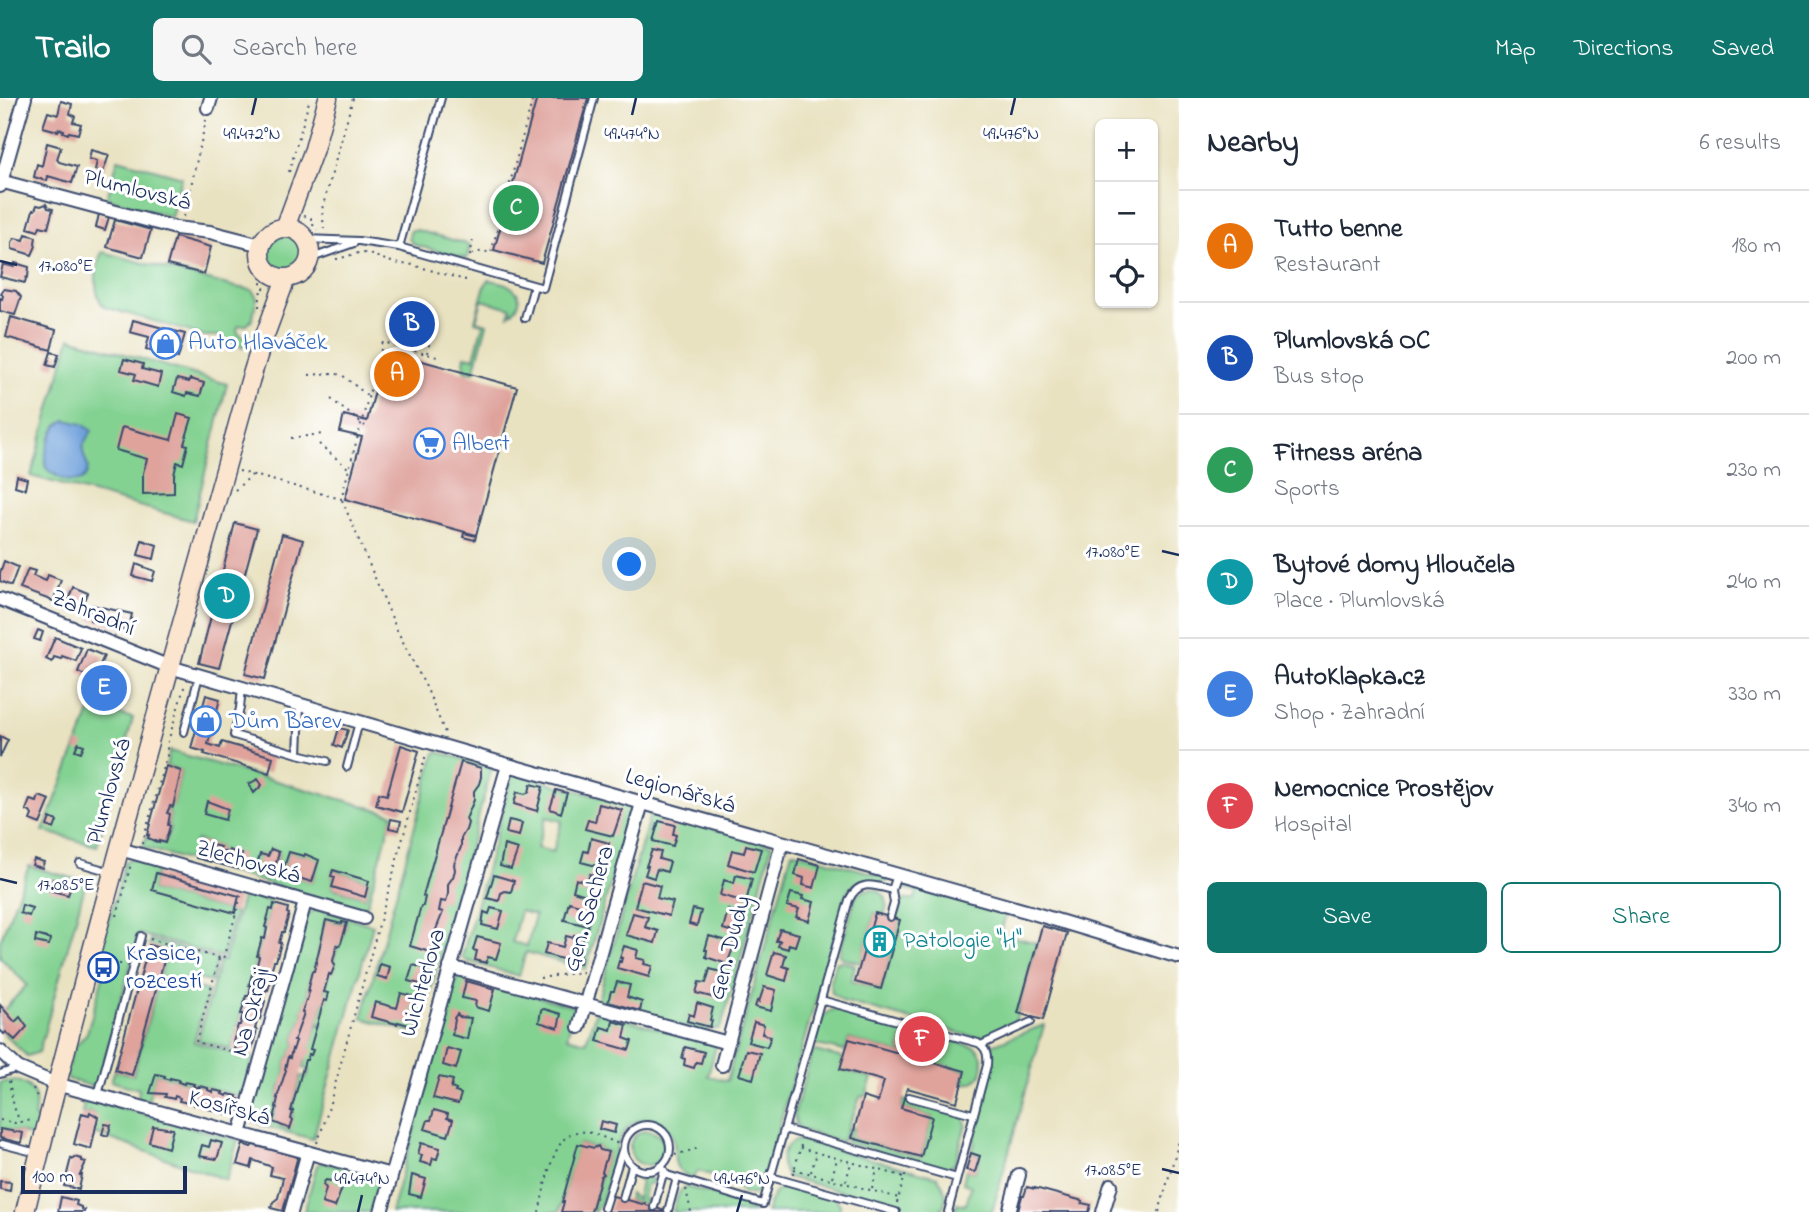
<!DOCTYPE html>
<html lang="en">
<head>
<meta charset="utf-8">
<style>
  body { margin:0; font-family:"Indie Flower",sans-serif; background:#f6f6f7; color:#1f2937 }
  .controls { position:absolute; right:21px; top:21px; display:grid; overflow:hidden; border-radius:10px; box-shadow:0 2px 5px #0004 }
  .controls button { width:63px; height:63px; display:grid; place-items:center; padding:0; border:0; border-bottom:2px solid #e0e1e3; background:#fff; color:#1f2937; font:35px sans-serif }
  .scale { position:absolute; left:21px; bottom:18px; width:166px; box-sizing:border-box; padding-left:7px; border:4px solid #1b2f5e; border-top:0; font-size:19px; line-height:24px; white-space:nowrap; color:#1b2f5e; -webkit-text-stroke:5px #fff; paint-order:stroke }
  .you { position:absolute; left:630px; top:467px; width:24px; height:24px; margin:-18px; border:5px solid #fff; border-radius:50%; background:#1a73e8; box-shadow:0 0 0 10px #1a73e833 }
  .badge { display:grid; place-items:center; width:46px; height:46px; border-radius:50%; background:#0f766e; color:#fff; font-size:23px; font-weight:700 }
  .pin { position:absolute; translate:-50% -50%; border:4px solid #fff; box-shadow:0 2px 7px #0006 }
  .list { margin:0; padding:0; list-style:none }
  h2 { display:flex; justify-content:space-between; align-items:center; height:91px; margin:0; padding:0 28px; font-size:30px }
  h2 small { font-size:23px; font-weight:400; color:#747a83 }
  .list li { display:grid; grid-template-columns:46px 1fr auto; gap:21px; align-items:center; box-sizing:border-box; height:112px; padding:0 28px; border-top:2px solid #e0e1e3 }
  .list b { display:block; font-size:26px; white-space:nowrap }
  .list p { margin:0; font-size:23px; white-space:nowrap; color:#747a83 }
  .list em { font-size:23px; font-style:normal; color:#747a83 }
  .actions { display:flex; gap:14px; padding:21px 28px }
  .actions a { flex:1; padding:16px 0; border:2px solid #0f766e; border-radius:10px; text-align:center; font-size:24px; color:#0f766e }
  .actions .main { background:#0f766e; color:#fff }
  .icon { flex:none; width:38px; height:38px; fill:none; stroke:currentColor; stroke-width:2; stroke-linecap:round; stroke-linejoin:round }
  .map { position:relative; flex:none; width:1179px; height:1114px; overflow:hidden }
  header { display:flex; align-items:center; gap:42px; box-sizing:border-box; height:98px; padding:0 35px; background:#0f766e; color:#fff }
  header strong { font-size:33px }
  nav { display:flex; gap:38px; margin-inline-start:auto; font-size:24px }
  .search { width:490px; height:63px; background:#f6f6f7; display:flex; align-items:center; gap:18px; box-sizing:border-box; padding:0 24px; border-radius:10px; color:#747a83; font-size:26px }
  main { display:flex }
  aside { flex:1; background:#fff }
  .map>svg:first-child { display:block }
</style>
</head>
<body>
<header>
<strong>Trailo</strong>
<div class="search"><svg class="icon" aria-label="search" viewBox="0 0 24 24"><circle cx="10" cy="10" r="6"/><path d="M15 15l6 6"/></svg>Search here</div>
<nav><a>Map</a><a>Directions</a><a>Saved</a></nav>
</header>
<main>
<div class="map">
<svg width="1179" height="1114" viewBox="0 0 1179 1114">
  <rect width="100%" height="100%" fill="#fff"/>
  <filter id="ink" filterUnits="userSpaceOnUse"><feTurbulence type="fractalNoise" baseFrequency=".0143" numOctaves="2"/><feDisplacementMap in="SourceGraphic" scale="14" xChannelSelector="R" yChannelSelector="G"/><feConvolveMatrix kernelMatrix="1 2 1 2 8 2 1 2 1" color-interpolation-filters="sRGB"/></filter>
  <filter id="wash" filterUnits="userSpaceOnUse"><feTurbulence type="fractalNoise" baseFrequency=".00686" numOctaves="4" result="noise"/><feDisplacementMap in="SourceGraphic" scale="28" xChannelSelector="R" yChannelSelector="G"/><feGaussianBlur stdDeviation="1.57" result="paint"/><feColorMatrix in="noise" values="0 0 0 0 0 0 0 0 0 0 0 0 0 0 0 0 0 1.4 0 .05"/><feComposite in="paint" operator="in"/></filter>
  <g filter="url(#wash)">
    <rect width="100%" height="100%" fill="#e9e2c1"/>
    <!-- green -->
    <path fill="#83d292" stroke="#4f8078" stroke-width="2" fill-rule="evenodd" d="M 118,61 L 182,79 L 171,119 L 107,100 Z
      M 412,132 L 417,132 L 470,147 L 467,161 L 415,147 L 409,141 L 410,134 Z
      M267 156a18 18 0 1 1 36 0a18 18 0 1 1-36 0Z
      M 102,154 L 235,189 L 252,192 L 257,200 L 252,222 L 247,227 L 239,228 L 237,230 L 238,235 L 246,240 L 243,249 L 234,246 L 220,238 L 205,238 L 104,209 C 92,194 95,170 102,154 Z
      M 489,182 C 510,184 533,198 509,217 L 511,210 L 482,202 L 476,223 L 487,226 L 474,274 L 464,272 L 465,266 L 464,265 L 465,258 L 474,260 L 483,226 L 475,223 L 485,187 Z
      M 70,240 L 227,286 L 193,423 L 31,378 Z
      M 92,609 L 133,620 L 97,748 L 43,733 Z
      M 170,653 L 393,716 L 365,814 L 213,769 L 215,765 L 238,771 L 229,752 L 228,755 L 219,752 L 219,749 L 196,742 L 190,763 L 143,749 L 147,737 L 149,737 L 148,740 L 154,742 L 154,744 L 165,745 L 170,729 L 168,727 L 170,716 L 167,715 L 170,708 L 173,708 L 181,673 L 166,668 ZM 271,751 L 279,754 L 274,773 L 257,768 L 260,756 L 268,758 ZM 289,754 L 304,758 L 305,756 L 319,763 L 312,784 L 286,776 L 287,770 L 284,769 ZM 333,772 L 369,783 L 365,799 L 332,790 L 335,779 L 332,778 Z
      M 438,654 L 492,669 L 419,936 L 362,920 L 435,655 Z
      M 513,675 L 632,708 L 586,871 L 526,854 L 519,878 L 467,863 L 462,859 ZM 546,719 L 562,723 L 553,754 L 537,750 ZM 520,813 L 535,817 L 527,848 L 512,844 Z
      M 651,713 L 772,747 L 722,926 L 718,931 L 708,931 L 706,935 L 597,905 Z
      M 792,753 L 890,780 L 886,785 C 871,782 859,779 848,793 L 787,1000 L 761,1094 C 754,1097 743,1098 739,1090 L 739,1085 L 698,1073 L 693,1080 C 662,1069 683,1052 669,1032 C 664,1025 654,1020 645,1021 C 636,1022 628,1027 623,1035 C 618,1042 616,1052 614,1060 C 610,1076 605,1091 601,1107 L 597,1109 L 595,1114 L 591,1114 L 601,1078 L 603,1076 L 602,1074 L 608,1054 L 600,1052 L 598,1048 L 594,1050 L 579,1046 L 559,1114 L 391,1114 L 458,877 L 575,909 L 567,939 L 586,944 L 596,913 L 714,946 L 716,948 L 708,978 L 727,983 Z
      M 130,761 L 135,761 L 158,767 L 152,792 L 235,815 L 222,859 L 139,836 L 97,990 L 68,981 L 66,976 L 73,951 L 87,935 L 105,871 L 102,847 L 125,764 Z
      M 29,768 L 86,784 L 39,954 L 27,958 L 0,932 L 0,916 L 27,887 L 0,859 L 0,843 Z
      M 899,782 L 1022,817 L 1018,819 L 1006,816 L 999,842 L 1007,844 L 1014,839 L 1037,845 L 1014,928 L 985,938 L 974,939 L 843,903 L 832,895 L 830,883 L 835,865 L 841,863 L 855,867 L 851,883 L 881,891 L 900,822 L 897,821 L 901,807 L 904,802 L 915,801 L 917,794 L 899,789 Z
      M 871,791 L 877,792 L 885,798 L 887,807 L 884,817 L 875,815 L 861,865 L 843,860 L 839,857 L 856,798 L 860,794 Z
      M 243,796 L 272,804 L 231,951 L 198,942 L 220,862 L 224,863 Z
      M 317,811 L 373,827 L 313,1041 L 260,1027 L 263,1018 L 250,1012 L 304,818 ZM 326,822 L 342,826 L 342,824 L 347,825 C 343,839 337,849 333,863 L 335,867 L 333,873 L 329,876 L 324,894 L 328,900 L 327,903 L 324,902 L 317,925 L 322,926 L 322,928 L 317,927 L 303,970 L 309,972 L 307,979 L 301,978 L 291,1013 L 293,1014 L 290,1031 L 280,1028 L 280,1026 L 273,1024 L 277,1009 L 276,1008 L 280,988 L 281,988 L 286,972 L 285,971 L 288,960 L 290,960 L 292,952 L 293,952 L 296,943 L 294,942 L 304,915 L 302,914 L 306,903 L 307,902 L 309,894 L 308,893 L 310,885 L 309,885 L 312,873 L 314,873 Z
      M 150,842 L 217,861 L 211,884 L 198,881 L 195,889 L 208,893 L 194,944 L 253,960 L 242,999 L 156,976 L 148,1003 L 138,1000 L 139,991 L 111,983 L 115,972 L 133,977 L 167,852 L 149,847 Z
      M 835,911 L 975,949 C 989,960 984,989 962,985 L 965,973 L 917,960 L 922,941 L 905,936 L 900,951 L 903,953 L 902,956 L 849,941 L 845,953 L 817,947 L 815,944 C 819,930 819,916 835,911 Z
      M 1044,927 L 992,1114 L 955,1114 L 957,1105 L 966,1107 L 971,1088 L 963,1085 L 966,1072 L 975,1074 L 980,1058 L 971,1055 L 975,1044 L 973,1033 L 992,968 L 992,957 L 989,948 Z
      M 815,953 L 843,960 L 841,971 L 872,980 L 866,997 L 860,999 C 855,1015 848,1028 842,1044 L 802,1032 L 796,1026 L 794,1017 L 812,955 Z
      M 17,983 C 37,989 37,1002 34,1019 L 38,1021 L 33,1039 L 23,1036 L 23,1035 L 0,1031 L 0,984 Z
      M 85,1000 L 238,1042 L 226,1082 L 94,1035 L 94,1016 L 90,1014 L 89,1017 L 82,1015 Z
      M 903,1002 L 964,1019 L 966,1026 L 955,1065 L 952,1068 L 942,1071 L 925,1065 L 846,1045 L 849,1032 L 855,1029 L 852,1040 L 921,1059 L 932,1019 L 901,1010 Z
      M630 1050a17 17 0 1 1 34 0a17 17 0 1 1-34 0Z
      M 800,1042 L 938,1079 C 946,1092 950,1102 939,1114 L 918,1114 L 788,1079 C 776,1066 782,1044 800,1042 Z
      M 324,1064 L 379,1080 L 370,1114 L 304,1114 L 317,1067 Z
      M 637,1077 L 654,1082 L 655,1085 L 646,1086 L 643,1102 L 650,1103 L 649,1108 L 645,1105 L 642,1106 L 628,1102 L 630,1096 L 637,1101 L 641,1084 L 634,1079 Z
      M 787,1087 L 835,1100 L 840,1106 L 840,1114 L 766,1114 L 774,1095 Z
      M 687,1089 L 744,1105 L 753,1114 L 673,1114 C 676,1105 677,1091 687,1089 Z"/>
    <!-- water -->
    <path fill="#71a2db" stroke="#46689c" stroke-width="2" d="M 66,322 L 82,326 L 92,333 C 72,358 92,360 87,375 C 81,393 51,378 45,368 C 45,353 51,327 66,322 Z"/>
    <g id="blocks">
      <!-- building -->
      <path fill="#dfa39c" d="M 537,0 L 588,0 L 542,165 L 494,152 Z
        M 61,3 L 72,6 L 70,16 L 75,18 L 73,24 L 81,26 L 78,36 L 69,34 L 68,36 L 63,34 L 64,32 L 59,31 L 58,33 L 43,29 L 48,14 L 58,17 Z
        M 47,45 L 61,49 L 57,61 L 59,64 L 77,69 L 72,85 L 48,78 L 47,83 L 34,79 L 37,66 L 42,68 Z
        M 91,52 L 109,57 L 103,74 L 95,72 L 97,63 L 89,61 Z
        M 46,106 L 48,110 L 53,111 L 48,130 L 40,128 L 38,133 L 28,130 L 33,112 L 35,112 L 37,107 L 41,108 Z
        M 99,116 L 109,119 L 105,132 L 96,129 Z
        M 115,122 L 151,132 L 143,159 L 107,149 Z
        M 26,136 L 36,139 L 35,145 L 36,148 L 32,157 L 12,151 L 12,144 L 15,140 L 24,142 Z
        M 175,139 L 211,149 L 204,176 L 167,167 Z
        M 15,165 L 29,169 L 28,179 L 26,180 L 25,185 L 0,179 L 3,166 L 14,169 Z
        M 4,191 L 16,193 L 21,199 L 15,217 L 0,213 L 0,200 L 2,201 L 3,198 L 1,195 Z
        M 11,219 L 56,232 L 51,252 L 6,239 Z
        M 133,222 L 185,236 L 178,260 L 146,251 L 149,239 L 130,234 Z
        M 386,253 L 517,289 L 476,437 L 345,401 L 362,339 L 340,334 L 344,317 L 367,323 Z
        M 51,254 L 59,256 L 55,269 L 47,267 Z
        M 124,261 L 143,266 L 142,271 L 161,276 L 158,289 L 134,282 L 136,276 L 121,272 Z
        M 177,281 L 189,284 L 190,281 L 204,285 L 200,298 L 187,295 L 186,298 L 173,294 Z
        M 178,316 L 192,320 L 184,346 L 188,347 L 183,366 L 177,364 L 174,377 L 174,395 L 143,396 L 143,375 L 147,361 L 116,352 L 122,329 L 171,342 Z
        M 17,378 L 27,381 L 25,391 L 15,388 Z
        M 235,425 L 257,431 L 219,570 L 199,565 Z
        M 464,435 L 476,438 L 475,442 L 463,439 Z
        M 282,436 L 303,442 L 265,581 L 245,576 Z
        M 142,442 L 157,447 L 154,461 L 138,457 Z
        M 4,463 L 18,469 L 11,488 L 0,483 L 0,475 Z
        M 136,466 L 155,473 L 152,483 L 133,478 Z
        M 28,471 L 35,473 L 33,478 L 46,483 L 48,477 L 61,482 L 53,503 L 20,491 Z
        M 73,489 L 88,495 L 80,514 L 66,508 Z
        M 92,507 L 132,516 L 130,525 L 127,525 L 125,532 L 90,522 Z
        M 38,532 L 43,534 L 40,543 L 34,541 Z
        M 55,539 L 81,550 L 76,563 L 62,558 L 61,561 L 54,559 L 52,564 L 46,561 Z
        M 87,551 L 104,558 L 94,581 L 78,574 Z
        M 206,597 L 220,601 L 208,646 L 220,650 L 222,644 L 273,659 L 269,675 L 204,656 L 205,654 L 191,650 Z
        M 339,630 L 348,632 L 342,650 L 334,647 Z
        M 0,638 L 8,642 L 0,659 Z
        M 78,645 L 84,647 L 81,654 L 75,652 Z
        M 401,647 L 419,653 L 402,714 L 376,707 L 379,695 L 387,697 Z
        M 461,664 L 481,670 L 481,679 L 479,686 L 474,693 L 474,702 L 466,721 L 468,725 L 466,732 L 461,740 L 461,749 L 454,766 L 455,772 L 453,779 L 448,786 L 448,796 L 446,804 L 441,803 L 439,813 L 443,814 L 435,834 L 436,839 L 435,846 L 430,854 L 410,848 L 421,808 L 423,808 L 425,799 L 423,798 Z
        M 166,668 L 181,673 L 173,709 L 170,708 L 167,715 L 170,716 L 168,727 L 170,728 L 165,745 L 159,743 L 159,745 L 148,740 L 149,737 L 147,737 Z
        M 258,681 L 262,687 L 254,695 L 249,686 Z
        M 531,686 L 543,689 L 537,713 L 514,706 L 517,694 L 525,696 L 529,694 Z
        M 556,692 L 567,695 L 561,715 L 550,711 Z
        M 39,698 L 50,702 L 40,726 L 30,722 L 32,717 L 30,714 L 26,712 L 30,702 L 37,704 Z
        M 207,703 L 228,711 L 225,722 L 204,716 Z
        M 599,706 L 622,712 L 613,738 L 585,731 L 588,722 L 595,724 Z
        M 50,720 L 57,723 L 54,731 L 47,728 Z
        M 391,721 L 401,723 L 399,732 L 389,730 Z
        M 509,722 L 522,725 L 519,738 L 506,735 Z
        M 659,723 L 675,727 L 673,736 L 676,737 L 673,748 L 653,743 Z
        M 591,740 L 609,745 L 604,762 L 606,763 L 604,770 L 581,764 L 584,753 L 588,754 Z
        M 201,744 L 220,749 L 219,752 L 228,755 L 229,752 L 242,756 L 238,771 L 196,760 Z
        M 504,747 L 518,751 L 511,771 L 500,768 Z
        M 746,747 L 761,751 L 754,774 L 728,766 L 732,752 L 744,755 Z
        M 271,751 L 279,754 L 274,773 L 257,768 L 260,756 L 268,758 Z
        M 652,752 L 661,754 L 659,761 L 670,764 L 667,774 L 657,771 L 654,780 L 645,777 L 648,768 L 646,768 Z
        M 289,754 L 304,758 L 305,756 L 319,762 L 312,784 L 285,776 L 287,770 L 284,769 Z
        M 34,761 L 44,764 L 42,770 L 32,767 Z
        M 799,761 L 820,767 L 814,790 L 803,787 L 804,780 L 795,777 Z
        M 333,772 L 369,783 L 365,799 L 332,789 L 335,779 L 331,778 Z
        M 156,775 L 239,798 L 235,815 L 152,792 Z
        M 590,776 L 602,779 L 596,800 L 573,793 L 576,781 L 587,784 Z
        M 494,777 L 514,783 L 511,794 L 505,793 L 501,795 L 499,803 L 487,800 Z
        M 736,777 L 752,781 L 746,804 L 720,797 L 724,782 L 734,785 Z
        M 53,781 L 72,786 L 68,797 L 49,792 Z
        M 642,783 L 660,788 L 657,800 L 673,804 L 669,818 L 635,809 Z
        M 791,795 L 803,798 L 802,801 L 814,804 L 809,823 L 796,819 L 799,811 L 787,808 Z
        M 569,804 L 583,808 L 582,811 L 592,814 L 588,828 L 564,822 Z
        M 274,806 L 288,810 L 287,815 L 289,816 L 284,834 L 282,834 L 279,845 L 281,845 L 276,863 L 274,863 L 271,873 L 273,874 L 268,892 L 266,891 L 263,902 L 265,903 L 260,921 L 258,920 L 255,931 L 257,932 L 252,950 L 249,949 L 248,955 L 234,951 L 236,945 L 233,944 L 238,927 L 240,927 L 243,916 L 241,916 L 246,898 L 249,898 L 250,893 L 251,887 L 249,887 L 254,869 L 256,870 L 259,859 L 257,858 L 262,840 L 265,841 L 267,830 L 265,829 L 270,811 L 273,812 Z
        M 22,807 L 32,810 L 29,818 L 20,815 Z
        M 491,810 L 503,813 L 498,831 L 482,827 L 484,814 L 489,816 Z
        M 693,811 L 701,813 L 697,828 L 689,826 Z
        M 728,812 L 742,816 L 740,830 L 739,830 L 737,835 L 723,831 Z
        M 633,815 L 648,819 L 645,829 L 658,833 L 655,845 L 626,837 Z
        M 875,815 L 900,822 L 881,891 L 855,884 Z
        M 326,822 L 342,826 L 342,824 L 347,825 L 341,845 L 339,848 L 337,847 L 333,863 L 335,867 L 334,870 L 331,877 L 329,876 L 324,894 L 328,895 L 327,899 L 328,899 L 327,903 L 324,902 L 310,951 L 313,952 L 311,957 L 309,956 L 307,962 L 305,962 L 291,1013 L 293,1013 L 291,1021 L 293,1022 L 290,1031 L 273,1024 L 277,1009 L 276,1009 L 278,1000 L 277,1000 L 286,972 L 285,971 L 288,959 L 290,960 L 292,951 L 293,952 L 296,943 L 294,943 L 304,915 L 302,914 L 306,902 L 307,902 L 309,894 L 308,894 L 310,885 L 309,885 L 312,873 L 314,873 Z
        M 1042,828 L 1067,835 L 1043,922 L 1018,915 Z
        M 780,831 L 799,836 L 795,848 L 789,846 L 788,851 L 778,848 L 780,843 L 776,843 Z
        M 36,837 L 50,841 L 49,847 L 35,844 Z
        M 574,837 L 584,840 L 579,859 L 581,860 L 580,866 L 544,856 L 547,845 L 563,849 L 566,838 L 574,840 Z
        M 709,838 L 735,845 L 727,866 L 706,859 L 707,852 L 705,852 Z
        M 477,839 L 501,845 L 496,861 L 488,859 L 486,865 L 475,862 L 477,853 L 473,852 Z
        M 149,847 L 167,852 L 132,977 L 115,972 Z
        M 624,848 L 638,852 L 636,860 L 645,862 L 644,866 L 652,868 L 649,879 L 617,870 L 619,863 L 621,864 L 622,860 L 620,860 Z
        M 774,854 L 786,857 L 783,868 L 789,870 L 786,883 L 767,877 Z
        M 380,866 L 390,869 L 387,881 L 377,878 Z
        M 413,867 L 428,871 L 424,887 L 408,883 Z
        M 710,871 L 725,875 L 719,901 L 696,895 L 699,884 L 706,885 Z
        M 466,883 L 495,891 L 489,913 L 475,909 L 476,903 L 462,900 Z
        M 617,884 L 630,887 L 627,899 L 642,904 L 640,913 L 608,904 L 611,893 L 614,893 Z
        M 764,889 L 776,892 L 771,913 L 755,909 L 757,903 L 759,904 Z
        M 401,895 L 415,899 L 411,914 L 415,915 L 412,928 L 398,924 L 397,926 L 371,919 L 375,904 L 397,910 Z
        M 697,905 L 713,910 L 710,922 L 712,923 L 710,929 L 687,923 L 689,916 L 694,918 Z
        M 0,907 L 15,924 L 20,919 L 27,929 L 15,942 L 6,934 L 4,936 L 0,932 Z
        M 544,911 L 561,916 L 558,930 L 539,924 L 541,912 Z
        M 457,916 L 460,919 L 471,920 L 467,941 L 452,937 L 455,922 L 454,920 Z
        M 613,923 L 627,927 L 624,940 L 632,943 L 629,952 L 597,943 L 601,929 L 611,932 Z
        M 754,924 L 764,927 L 762,936 L 771,938 L 767,949 L 748,944 Z
        M 904,936 L 922,941 L 917,960 L 965,973 L 957,1004 L 907,990 L 901,1010 L 932,1019 L 921,1059 L 852,1040 L 863,999 L 878,1004 L 884,983 L 840,971 L 849,941 L 902,956 L 903,953 L 900,952 Z
        M 685,949 L 704,954 L 701,965 L 696,964 L 694,970 L 684,967 L 685,961 L 682,960 Z
        M 447,950 L 461,954 L 456,971 L 443,967 Z
        M 746,952 L 760,955 L 753,981 L 739,977 L 742,968 L 741,968 Z
        M 156,976 L 165,978 L 164,980 L 170,982 L 170,980 L 179,982 L 178,984 L 184,986 L 185,984 L 194,986 L 193,988 L 199,990 L 199,988 L 208,990 L 208,992 L 213,994 L 213,992 L 223,994 L 222,996 L 227,998 L 228,996 L 237,998 L 236,1000 L 241,1002 L 238,1016 L 232,1015 L 232,1017 L 228,1016 L 222,1015 L 223,1012 L 218,1011 L 218,1013 L 208,1011 L 209,1008 L 194,1007 L 194,1004 L 189,1002 L 188,1005 L 184,1004 L 179,1003 L 180,1000 L 175,998 L 174,1001 L 170,1000 L 165,999 L 166,996 L 150,995 Z
        M 439,979 L 453,982 L 451,990 L 456,992 L 455,994 L 461,996 L 458,1006 L 433,1000 Z
        M 250,1012 L 263,1018 L 260,1027 L 247,1023 Z
        M 434,1012 L 448,1016 L 447,1020 L 453,1022 L 448,1038 L 425,1031 L 428,1022 L 431,1022 Z
        M 90,1014 L 98,1019 L 91,1051 L 74,1046 L 82,1015 L 89,1017 Z
        M 601,1023 L 616,1027 L 614,1035 L 599,1031 Z
        M 105,1026 L 111,1027 L 108,1038 L 102,1036 Z
        M 153,1028 L 173,1031 L 168,1050 L 149,1044 Z
        M 0,1031 L 23,1035 L 21,1045 L 0,1040 Z
        M 211,1042 L 222,1045 L 217,1061 L 199,1058 L 202,1047 L 209,1049 Z
        M 421,1045 L 440,1050 L 437,1061 L 433,1060 L 431,1067 L 420,1064 L 422,1057 L 418,1056 Z
        M 243,1046 L 251,1049 L 253,1047 L 296,1058 L 297,1061 L 283,1113 L 271,1110 L 273,1104 L 278,1100 L 283,1080 L 270,1077 L 272,1069 L 253,1062 L 251,1070 L 237,1066 Z
        M 578,1046 L 594,1050 L 598,1048 L 600,1052 L 608,1054 L 602,1074 L 604,1076 L 601,1078 L 591,1114 L 561,1114 L 564,1104 L 562,1104 Z
        M 971,1055 L 980,1058 L 975,1074 L 966,1072 Z
        M 74,1059 L 82,1061 L 82,1063 L 86,1064 L 80,1077 L 82,1077 L 79,1091 L 64,1088 L 71,1060 L 73,1061 Z
        M 412,1077 L 426,1081 L 421,1099 L 409,1096 Z
        M 326,1082 L 330,1083 L 331,1082 L 343,1087 L 335,1109 L 322,1105 L 326,1090 L 323,1087 L 324,1084 Z
        M 0,1083 L 11,1084 L 10,1093 L 0,1091 Z
        M 1027,1089 L 1035,1091 L 1035,1090 L 1083,1103 L 1082,1105 L 1091,1107 L 1089,1114 L 1020,1114 L 1018,1113 L 1022,1098 L 1024,1098 Z
        M 613,1098 L 642,1106 L 645,1105 L 646,1107 L 668,1114 L 608,1114 Z
        M 61,1099 L 77,1103 L 76,1107 L 81,1109 L 81,1111 L 85,1112 L 84,1114 L 58,1114 Z"/>
    </g>
  </g>
  <g filter="url(#ink)">
    <use href="#blocks" fill-opacity="0" stroke="#3a4a6d" stroke-width="2"/>
    <g fill="none" stroke-linecap="round" stroke-linejoin="round">
      <defs>
        <path id="lane" d="M 305,141 L 359,143 L 399,149 L 543,190 L 594,0
          M 399,149 L 441,0
          M 309,161 L 354,145
          M 525,220 L 534,188
          M 242,590 L 240,610 L 234,637 L 298,656 L 327,663
          M 184,634 L 199,578
          M 298,656 L 300,607
          M 347,669 L 359,624
          M 80,765 L 111,774
          M 890,819 L 894,805 L 892,792
          M 821,902 L 978,945 C 987,950 988,958 987,967 L 948,1114
          M 981,947 L 1031,924
          M 0,976 L 18,970
          M 98,997 L 141,838
          M 909,999 L 973,1016
          M624 1050a23 23 0 1 1 46 0a23 23 0 1 1-46 0Z
          M 784,1031 L 957,1080
          M 2,1046 L 37,1055
          M 661,1068 L 667,1077 L 763,1106 L 849,802 C 859,781 874,787 892,792 L 897,777
          M 771,1079 L 896,1114
          M 623,1100 L 632,1068
          M 654,1109 L 664,1072
          M 604,1110 L 622,1053
          M 668,1113 L 677,1080"/>
        <path id="street" d="M 208,10 L 211,0
          M 0,83 L 176,130 L 210,134 L 261,147
          M 0,88 L 25,0
          M 0,501 L 170,569 L 508,667 L 1026,813 L 1179,859
          M 120,751 L 364,820
          M 450,869 L 728,945
          M 579,929 L 642,705
          M 0,953 L 18,970 L 56,986 L 391,1077
          M 722,967 L 782,745
          M 240,1036 L 305,804
          M 291,1114 L 308,1054
          M 381,1114 L 508,667
          M 1009,1114 L 1019,1077
          M 1103,1114 L 1111,1087"/>
        <path id="secondary" d="M 285,130 L 314,51 L 328,0
          M260 155a25 25 0 1 1 50 0a25 25 0 1 1-50 0Z
          M 25,1114 C 93,835 173,559 250,283 L 261,248 L 286,180"/>
      </defs>
      <!-- lane casing -->
      <use href="#lane" stroke="#3a4a6d" stroke-width="10"/>
      <!-- street casing -->
      <use href="#street" stroke="#3a4a6d" stroke-width="16"/>
      <!-- secondary casing -->
      <use href="#secondary" stroke="#3a4a6d" stroke-width="21"/>
      <!-- path -->
      <path stroke="#3a4a6d" stroke-width="2" stroke-dasharray="2 5" stroke-linecap="butt" d="M 289,74 L 310,0
        M 304,118 L 311,120 L 311,124 L 317,132
        M 184,119 L 206,22
        M 324,131 L 322,111 L 353,0
        M 260,134 L 270,127
        M 472,156 L 483,153 L 491,155 L 533,0
        M 252,158 L 261,181 L 261,189 L 267,191
        M 470,158 L 473,142
        M 336,161 C 344,160 352,156 359,155 C 374,154 390,168 409,166 L 465,182 L 465,177
        M 301,184 L 308,180 L 316,168
        M 259,209 L 261,190
        M 427,255 L 433,232
        M 309,277 L 332,275 L 342,277 L 368,298
        M 331,301 L 365,328
        M 291,340 L 322,336
        M 319,346 L 348,370
        M 239,373 L 341,401 L 383,244 L 437,259
        M 235,392 L 252,377
        M 342,402 L 397,532 L 427,591 L 446,637
        M 142,746 L 167,658 L 167,647 L 185,586
        M 117,818 L 131,766
        M 150,841 L 223,861 L 241,798
        M 219,861 L 196,944 L 250,958
        M 105,866 L 122,866
        M 540,880 L 583,874
        M 9,983 L 14,1009 L 20,1024
        M 33,990 L 38,1001
        M 0,1022 L 15,1025 L 33,1022
        M 317,1045 L 325,1023 L 426,656
        M 800,1050 L 905,1079
        M 668,1059 L 699,1050
        M 794,1071 L 899,1100
        M 811,1074 L 817,1055
        M 793,1076 L 802,1044
        M 832,1079 L 837,1061
        M 846,1083 L 851,1065
        M 686,1091 L 691,1114
        M 872,1091 L 877,1072
        M 897,1105 L 906,1074
        M 539,1114 C 544,1094 552,1036 577,1034 C 591,1032 606,1041 619,1046
        M 1159,1114 L 1179,1043"/>
      <!-- lane -->
      <use href="#lane" stroke="#fff" stroke-width="6"/>
      <!-- street -->
      <use href="#street" stroke="#fff" stroke-width="12"/>
      <!-- secondary -->
      <use href="#secondary" stroke="#fbe5cf" stroke-width="18"/>
    </g>
  </g>
  <!-- ticks -->
  <path fill="none" stroke="#1b2f5e" stroke-width="2.5" d="M 252,17 L 256,0M 632,17 L 636,0M 1011,17 L 1015,0M 0,163 L 17,167M 1162,453 L 1179,457M 0,781 L 17,785M 1162,1071 L 1179,1075M 358,1114 L 362,1097M 737,1114 L 742,1097"/>
  <!-- icons -->
  <defs>
    <symbol id="shop-ring" viewBox="-11 -11 22 22"><circle r="9.5" fill="#fff" stroke="#3f7fe0" stroke-width="1.5"/><path d="M-5-2.5h2.3a2.7 3.5 0 0 1 5.4 0H5L5.5 6h-11ZM-1.5-2.5h3a1.5 2.3 0 0 0-3 0Z" fill="#3f7fe0"/></symbol>
    <symbol id="supermarket-ring" viewBox="-11 -11 22 22"><circle r="9.5" fill="#fff" stroke="#3f7fe0" stroke-width="1.5"/><path d="M-6-5.5h2.5l.6 2H6L4.5 2H-2.5L-4.4-4H-6ZM-1.5 3.2a1.3 1.3 0 1 0 .1 0ZM3 3.2a1.3 1.3 0 1 0 .1 0Z" fill="#3f7fe0"/></symbol>
    <symbol id="building-ring" viewBox="-11 -11 22 22"><circle r="9.5" fill="#fff" stroke="#0f9aa8" stroke-width="1.5"/><path d="M-4-6H4V6H1V3H-1V6H-4ZM-2.5-4.3h1.7v1.8h-1.7ZM.8-4.3h1.7v1.8H.8ZM-2.5-1h1.7V.8h-1.7ZM.8-1h1.7V.8H.8Z" fill="#0f9aa8"/></symbol>
    <symbol id="bus-ring" viewBox="-11 -11 22 22"><circle r="9.5" fill="#fff" stroke="#1a4fb4" stroke-width="1.5"/><path d="M-5-6H5V4H4V6H2V4H-2V6H-4V4H-5ZM-3.5-4V0h7V-4ZM-3.5 1.2v1.5H-2V1.2ZM2 1.2v1.5H3.5V1.2Z" fill="#1a4fb4"/></symbol>
  </defs>
  <g fill-rule="evenodd">
    <use href="#shop-ring" x="148" y="228" width="35" height="35"/>
    <use href="#supermarket-ring" x="412" y="328" width="35" height="35"/>
    <use href="#shop-ring" x="188" y="606" width="35" height="35"/>
    <use href="#building-ring" x="862" y="826" width="35" height="35"/>
    <use href="#bus-ring" x="86" y="852" width="35" height="35"/>
  </g>
  <g text-anchor="middle" dominant-baseline="central" stroke-width="6" stroke-linejoin="round" paint-order="stroke">
    <!-- street labels -->
    <g font-size="24" fill="#1b2f5e" stroke="#fff">
      <text transform="translate(137 93) rotate(14)">Plumlovská</text>
      <text transform="translate(93 516) rotate(22)">Zahradní</text>
      <text transform="translate(110 694) rotate(-74)">Plumlovská</text>
      <text transform="translate(680 694) rotate(16)">Legionářská</text>
      <text transform="translate(248 765) rotate(16)">Zlechovská</text>
      <text transform="translate(590 811) rotate(-74)">Gen. Sachera</text>
      <text transform="translate(731 850) rotate(-75)">Gen. Dudy</text>
      <text transform="translate(424 885) rotate(-74)">Wichterlova</text>
      <text transform="translate(252 914) rotate(-75)">Na Okraji</text>
      <text transform="translate(229 1011) rotate(15)">Kosířská</text>
    </g>
    <!-- shop labels -->
    <g font-size="24" fill="#366cbe" stroke="#fff" text-anchor="start">
      <text x="188" y="245">Auto Hlaváček</text>
      <text x="452" y="346">Albert</text>
      <text x="229" y="624">Dům Barev</text>
    </g>
    <!-- culture labels -->
    <g font-size="24" fill="#0d838f" stroke="#fff" text-anchor="start">
      <text x="903" y="843">Patologie "H"</text>
    </g>
    <!-- transit labels -->
    <g font-size="24" fill="#164399" stroke="#fff" text-anchor="start">
      <text x="126" y="856">Krasice,<tspan x="126" dy="28">rozcestí</tspan></text>
    </g>
  </g>
  <g font-size="18" text-anchor="middle" fill="#1b2f5e" stroke="#fff" stroke-width="6" stroke-linejoin="round" paint-order="stroke">
    <text x="252" y="41">49.472°N</text>
    <text x="632" y="41">49.474°N</text>
    <text x="1011" y="41">49.476°N</text>
    <text x="66" y="173">17.080°E</text>
    <text x="1113" y="459">17.080°E</text>
    <text x="66" y="792">17.085°E</text>
    <text x="1113" y="1077">17.085°E</text>
    <text x="362" y="1086">49.474°N</text>
    <text x="742" y="1086">49.476°N</text>
  </g>
</svg>
<div class="controls">
<button>+</button>
<button>−</button>
<button><svg class="icon" aria-label="locate" viewBox="0 0 24 24"><circle cx="12" cy="12" r="6"/><path d="M12 2v4M12 18v4M2 12h4M18 12h4"/></svg></button>
</div>
<div class="scale">100 m</div>
<div class="you"></div>
<div class="pin badge" style="left:397px;top:276px;background:#e8710a">A</div>
<div class="pin badge" style="left:412px;top:226px;background:#1a4fb4">B</div>
<div class="pin badge" style="left:516px;top:110px;background:#2e9e5b">C</div>
<div class="pin badge" style="left:227px;top:498px;background:#0f9aa8">D</div>
<div class="pin badge" style="left:104px;top:590px;background:#3f7fe0">E</div>
<div class="pin badge" style="left:922px;top:941px;background:#e0444e">F</div>
</div>
<aside>
<h2>Nearby<small>6 results</small></h2>
<ul class="list">
<li><span class="badge" style="background:#e8710a">A</span><div><b>Tutto benne</b><p>Restaurant</p></div><em>180 m</em></li>
<li><span class="badge" style="background:#1a4fb4">B</span><div><b>Plumlovská OC</b><p>Bus stop</p></div><em>200 m</em></li>
<li><span class="badge" style="background:#2e9e5b">C</span><div><b>Fitness aréna</b><p>Sports</p></div><em>230 m</em></li>
<li><span class="badge" style="background:#0f9aa8">D</span><div><b>Bytové domy Hloučela</b><p>Place · Plumlovská</p></div><em>240 m</em></li>
<li><span class="badge" style="background:#3f7fe0">E</span><div><b>AutoKlapka.cz</b><p>Shop · Zahradní</p></div><em>330 m</em></li>
<li><span class="badge" style="background:#e0444e">F</span><div><b>Nemocnice Prostějov</b><p>Hospital</p></div><em>340 m</em></li>
</ul>
<div class="actions"><a class="main">Save</a><a>Share</a></div>
</aside>
</main>
</body>
</html>
